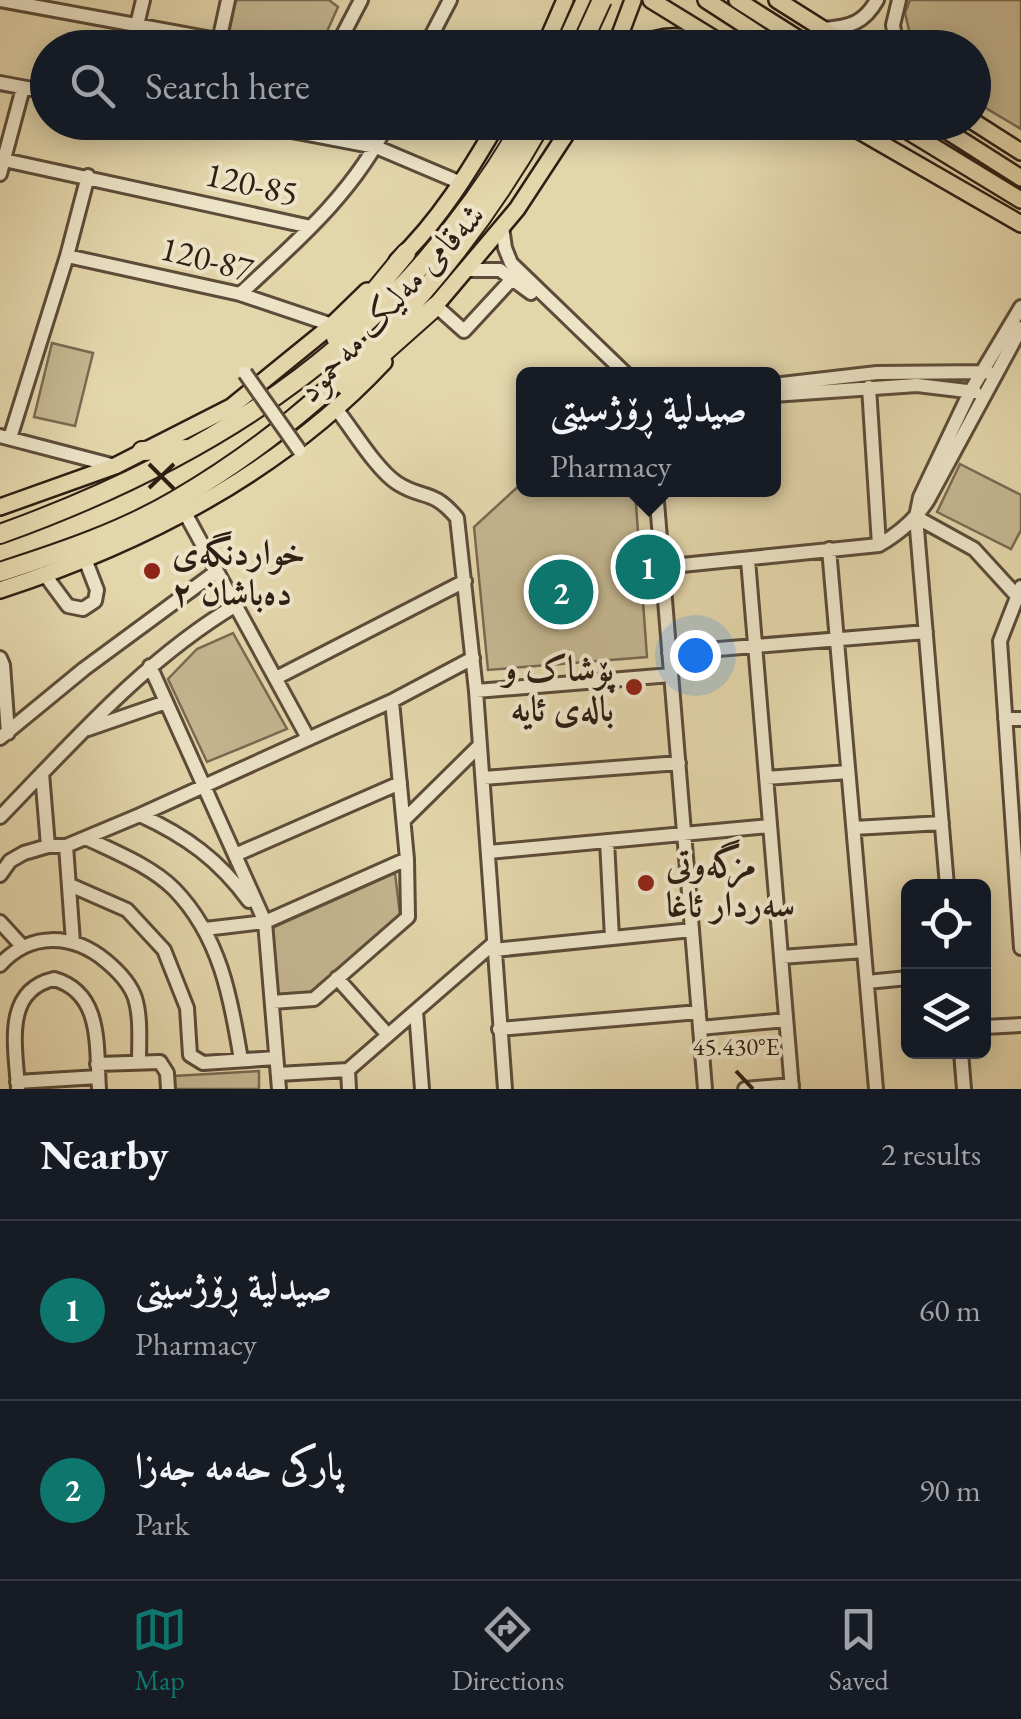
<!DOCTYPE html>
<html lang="en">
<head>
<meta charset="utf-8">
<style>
  body { margin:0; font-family:"EB Garamond",Amiri,serif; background:#20242c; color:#f1f3f6 }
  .controls { position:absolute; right:30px; bottom:30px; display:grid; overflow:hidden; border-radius:15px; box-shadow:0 5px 25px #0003 }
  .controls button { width:90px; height:90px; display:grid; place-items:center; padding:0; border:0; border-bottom:2px solid #363941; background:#171b24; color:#f1f3f6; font:50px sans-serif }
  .you { position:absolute; left:695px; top:655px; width:35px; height:35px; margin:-25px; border:8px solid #fff; border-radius:50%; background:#1a73e8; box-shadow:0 0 0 15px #1a73e833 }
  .badge { display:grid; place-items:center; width:65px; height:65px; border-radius:50%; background:#0f766e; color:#fff; font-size:32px; font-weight:700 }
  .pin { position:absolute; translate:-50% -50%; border:5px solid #fff; box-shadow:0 2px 10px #0006 }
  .popup { position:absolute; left:516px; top:367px; width:265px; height:130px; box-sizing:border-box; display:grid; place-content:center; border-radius:15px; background:#171b24; filter:drop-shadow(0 2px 8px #0005); font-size:32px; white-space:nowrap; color:#9ea1a6 }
  .popup b { font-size:38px; color:#f1f3f6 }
  .popup::after { content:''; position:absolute; left:50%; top:100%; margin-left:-20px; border:20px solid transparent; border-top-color:#171b24 }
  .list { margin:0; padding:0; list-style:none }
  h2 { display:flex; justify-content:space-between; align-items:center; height:130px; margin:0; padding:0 40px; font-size:42px }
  h2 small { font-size:32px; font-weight:400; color:#9ea1a6 }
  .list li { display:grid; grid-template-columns:65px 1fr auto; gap:30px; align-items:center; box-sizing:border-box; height:180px; padding:0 40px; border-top:2px solid #363941 }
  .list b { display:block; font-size:38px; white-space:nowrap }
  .list p { margin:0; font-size:32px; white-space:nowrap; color:#9ea1a6 }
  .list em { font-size:32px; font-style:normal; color:#9ea1a6 }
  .icon { flex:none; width:55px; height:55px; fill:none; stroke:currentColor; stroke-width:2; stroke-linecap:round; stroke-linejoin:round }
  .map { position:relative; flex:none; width:1021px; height:1089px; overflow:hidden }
  .search { position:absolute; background:#171b24; box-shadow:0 5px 25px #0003; left:30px; right:30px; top:30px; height:110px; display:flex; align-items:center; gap:25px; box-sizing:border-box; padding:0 35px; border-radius:55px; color:#9ea1a6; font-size:38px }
  .sheet { height:490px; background:#171b24 }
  nav { display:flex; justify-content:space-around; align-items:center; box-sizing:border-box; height:140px; border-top:2px solid #363941; background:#171b24; font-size:28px; color:#9ea1a6 }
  nav a { display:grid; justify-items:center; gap:5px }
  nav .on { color:#0f766e }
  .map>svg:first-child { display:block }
</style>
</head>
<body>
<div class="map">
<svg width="1021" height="1089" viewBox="0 0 1021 1089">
  <rect width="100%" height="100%" fill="#e4d6ab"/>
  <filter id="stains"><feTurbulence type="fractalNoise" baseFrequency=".002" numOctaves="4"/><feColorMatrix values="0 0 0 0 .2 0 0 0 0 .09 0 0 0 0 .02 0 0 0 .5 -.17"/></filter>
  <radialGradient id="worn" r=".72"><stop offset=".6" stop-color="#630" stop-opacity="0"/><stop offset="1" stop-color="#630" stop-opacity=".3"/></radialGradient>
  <!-- green -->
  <path fill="#c5b791" stroke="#7a6a52" stroke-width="2.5" d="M 236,0 L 329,0 L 338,7 L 320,47 L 298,47 L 229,32 Z
    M 910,0 L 1021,0 L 1021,129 L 974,101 L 974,48 L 913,47 L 905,13 Z
    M 52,343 L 93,353 L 75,426 L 34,417 Z
    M 960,464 L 1021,495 L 1021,530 L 1011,549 L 937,512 Z
    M 523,482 L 523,490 L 635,490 L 647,657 L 488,670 L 474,527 Z
    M 233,633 L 287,729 L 207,762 L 168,679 L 197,649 Z
    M 395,873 L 400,915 L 310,995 L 269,998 L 263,932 Z
    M 259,1071 L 259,1089 L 175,1089 L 174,1076 Z"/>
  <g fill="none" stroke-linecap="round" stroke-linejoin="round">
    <defs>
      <path id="minor" d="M 0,0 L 261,48
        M 137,25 L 143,0
        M 824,29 C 850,27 864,23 877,0
        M 219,41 L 228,0
        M 169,48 L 172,32
        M 336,48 L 361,0
        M 425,48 L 450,0
        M 897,48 L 893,25 L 899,0
        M 0,83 L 48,92
        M 245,122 L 376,147 L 461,183
        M 4,160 L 311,227
        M 0,174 L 23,88
        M 502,227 L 505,248 L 511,263 L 626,374
        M 67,256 L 240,294 L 332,325
        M 468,270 L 500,270 L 531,293
        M 240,294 C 294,244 356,191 388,122
        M 436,306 L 464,331 L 512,279
        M 773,385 L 877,373 L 988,372
        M 869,387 L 879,545
        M 773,395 L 917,385 L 975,392
        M 337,410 C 353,430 376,469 397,483 C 423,500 432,488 457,518 L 476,691 L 505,1089
        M 0,436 L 115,466
        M 10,438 L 67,256 L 88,176
        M 656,490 L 705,1089
        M 184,511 L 308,738
        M 916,517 L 974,549 L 1016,595
        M 829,549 L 876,1089
        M 748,560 L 792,1089
        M 662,567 L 879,545 C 900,533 915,520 928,500 L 1021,328
        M 45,575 L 68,606 L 83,609 L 95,601 L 97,590 L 85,559
        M 1021,587 L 1000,641 L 1021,948
        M 669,653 L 926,632
        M 0,658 L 3,665 L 8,733
        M 150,666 L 265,922 L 279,1089
        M 276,678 L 465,581
        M 476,691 L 671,675
        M 1005,719 L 1021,719
        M 88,729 L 166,702
        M 0,738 L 84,669 L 217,571
        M 42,773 L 48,846
        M 483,778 L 679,763
        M 766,778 L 848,772
        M 140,815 C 186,836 219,860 249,901
        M 0,817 C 74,741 144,660 236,605
        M 404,820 L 479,746
        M 854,828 L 942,823
        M 86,838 C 115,852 151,866 174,889 C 220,936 231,998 241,1060
        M 607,841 L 612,938
        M 66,846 L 73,942
        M 489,852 L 770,826
        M 235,855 L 400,783
        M 0,875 L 10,861 L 24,853 L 48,846 L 66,846 L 140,815 L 392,701 L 473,658
        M 70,885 L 127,910 L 164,950 L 187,1008 L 190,1055 L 203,1063 L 276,1058
        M 947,886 L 916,517 L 920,497 L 970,392 L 1021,307
        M 0,922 L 22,946
        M 205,929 L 265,922 L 407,859
        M 494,950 L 692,930
        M 781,957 L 864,951
        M 0,965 C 30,932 72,933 106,961 C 118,971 130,983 135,998 C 141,1017 139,1042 139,1062
        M 337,978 L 388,1035
        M 867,982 L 908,978
        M 272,1002 L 314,999 L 408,917 L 407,859 L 392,701
        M 416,1011 L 422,1089
        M 984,1027 L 1021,1025
        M 700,1028 L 786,1020
        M 499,1029 L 699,1012
        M 961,1052 L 964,1089
        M 97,1064 L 160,1062 L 167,1073 L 168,1089
        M 348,1070 L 349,1089
        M 278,1074 L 348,1070 L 494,943
        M 17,1082 L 98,1077
        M 18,1089 C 16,1048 2,991 54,979 C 103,993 96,1047 99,1089
        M 745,1089 L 792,1085"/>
      <path id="major" d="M 651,0 L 729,48
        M 706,0 L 780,48
        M 737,0 L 813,48
        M 777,0 L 853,48
        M 544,48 L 565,0
        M 615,48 L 633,0
        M 636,48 C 662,32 685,35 713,45
        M 844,122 L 1021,224
        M 893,122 L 1021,200
        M 933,122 L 1021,178
        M 974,122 L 1021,152
        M 397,261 C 439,221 469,172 498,122
        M 430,312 L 517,209 L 574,122
        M 0,507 L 115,466 L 231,407 L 332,325 L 367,291
        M 0,590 C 142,544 281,472 384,362"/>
      <path id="highway" d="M 564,48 L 586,0
        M 336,338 L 406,253
        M 346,386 L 436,306
        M 142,451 L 188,449
        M 0,534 C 226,453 402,334 524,122
        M 0,572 C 59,553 122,532 176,500 C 327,412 456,275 542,122"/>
    </defs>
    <!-- minor casing -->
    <use href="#minor" stroke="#5c4c39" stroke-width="18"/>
    <!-- major casing -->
    <use href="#major" stroke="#2e1e13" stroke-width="20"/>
    <!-- highway casing -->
    <use href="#highway" stroke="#2e1e13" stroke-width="22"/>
    <!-- minor -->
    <use href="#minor" stroke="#ede4c8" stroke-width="12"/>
    <!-- major -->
    <use href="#major" stroke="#e4d6ab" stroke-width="15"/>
    <!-- highway -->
    <use href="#highway" stroke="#e4d6ab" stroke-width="18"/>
    <defs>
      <path id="minor-bridge" d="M 245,373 L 299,450"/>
      <path id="highway-bridge" d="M 580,48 L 602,0"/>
    </defs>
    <!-- minor-bridge casing -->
    <use href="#minor-bridge" stroke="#5c4c39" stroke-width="18" stroke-linecap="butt"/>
    <!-- highway-bridge casing -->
    <use href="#highway-bridge" stroke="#2e1e13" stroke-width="22" stroke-linecap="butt"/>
    <!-- minor-bridge -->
    <use href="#minor-bridge" stroke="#ede4c8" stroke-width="12"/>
    <!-- highway-bridge -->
    <use href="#highway-bridge" stroke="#e4d6ab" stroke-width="18"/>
  </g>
  <!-- ticks -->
  <path fill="none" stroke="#2e1e13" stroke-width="4" d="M 149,464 L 174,489M 149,488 L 174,464M 736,1071 L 753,1089"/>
  <!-- markers -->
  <g fill="#8f2418" stroke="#ede4c8" stroke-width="4">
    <circle cx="152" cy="571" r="10"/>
    <circle cx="634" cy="687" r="10"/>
    <circle cx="646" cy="883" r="10"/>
  </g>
  <g text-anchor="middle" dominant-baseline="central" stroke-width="8" stroke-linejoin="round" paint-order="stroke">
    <!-- street labels -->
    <g font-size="35" fill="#2e1e13" stroke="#ede4c8">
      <text transform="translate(252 183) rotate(13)">120-85</text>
      <text transform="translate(207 258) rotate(14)">120-87</text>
      <text transform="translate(390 302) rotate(-47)">شەقامی مەلیک مەحمود</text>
    </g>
    <!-- poi labels -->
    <g font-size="35" font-weight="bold" fill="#2e1e13" stroke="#ede4c8" text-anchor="start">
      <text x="172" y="551">خواردنگەی<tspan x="172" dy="40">دەباشان ٢</tspan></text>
      <text x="614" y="667" text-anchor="end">پۆشاک و<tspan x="614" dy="40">بالەی ئایە</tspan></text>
      <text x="666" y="863">مزگەوتی<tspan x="666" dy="40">سەردار ئاغا</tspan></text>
    </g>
  </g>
  <g font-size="25" text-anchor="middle" fill="#2e1e13" stroke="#ede4c8" stroke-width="8" stroke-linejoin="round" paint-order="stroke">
    <text x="736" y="1055">45.430°E</text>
  </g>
  <rect width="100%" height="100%" filter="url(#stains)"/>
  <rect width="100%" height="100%" fill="url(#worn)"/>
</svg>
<div class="controls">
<button><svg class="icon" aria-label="locate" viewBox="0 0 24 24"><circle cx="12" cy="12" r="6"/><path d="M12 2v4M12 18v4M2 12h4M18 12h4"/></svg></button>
<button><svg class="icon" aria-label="layers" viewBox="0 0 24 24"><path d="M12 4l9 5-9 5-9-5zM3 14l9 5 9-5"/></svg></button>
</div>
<div class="you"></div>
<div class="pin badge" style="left:648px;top:567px">1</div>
<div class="popup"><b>صيدلية ڕۆژسیتی</b>Pharmacy</div>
<div class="pin badge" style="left:561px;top:592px">2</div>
<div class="search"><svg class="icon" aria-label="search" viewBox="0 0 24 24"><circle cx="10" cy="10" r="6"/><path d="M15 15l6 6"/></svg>Search here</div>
</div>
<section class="sheet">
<h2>Nearby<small>2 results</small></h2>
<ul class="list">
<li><span class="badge">1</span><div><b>صيدلية ڕۆژسیتی</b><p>Pharmacy</p></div><em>60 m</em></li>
<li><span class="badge">2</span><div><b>پارکی حەمە جەزا</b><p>Park</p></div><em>90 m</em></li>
</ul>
</section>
<nav>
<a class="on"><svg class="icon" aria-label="map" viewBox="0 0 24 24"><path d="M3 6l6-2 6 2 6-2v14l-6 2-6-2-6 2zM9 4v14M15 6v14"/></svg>Map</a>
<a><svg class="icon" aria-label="directions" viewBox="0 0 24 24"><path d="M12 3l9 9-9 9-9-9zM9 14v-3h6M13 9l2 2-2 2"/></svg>Directions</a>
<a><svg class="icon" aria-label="saved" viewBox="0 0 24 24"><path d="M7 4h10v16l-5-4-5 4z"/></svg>Saved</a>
</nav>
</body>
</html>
